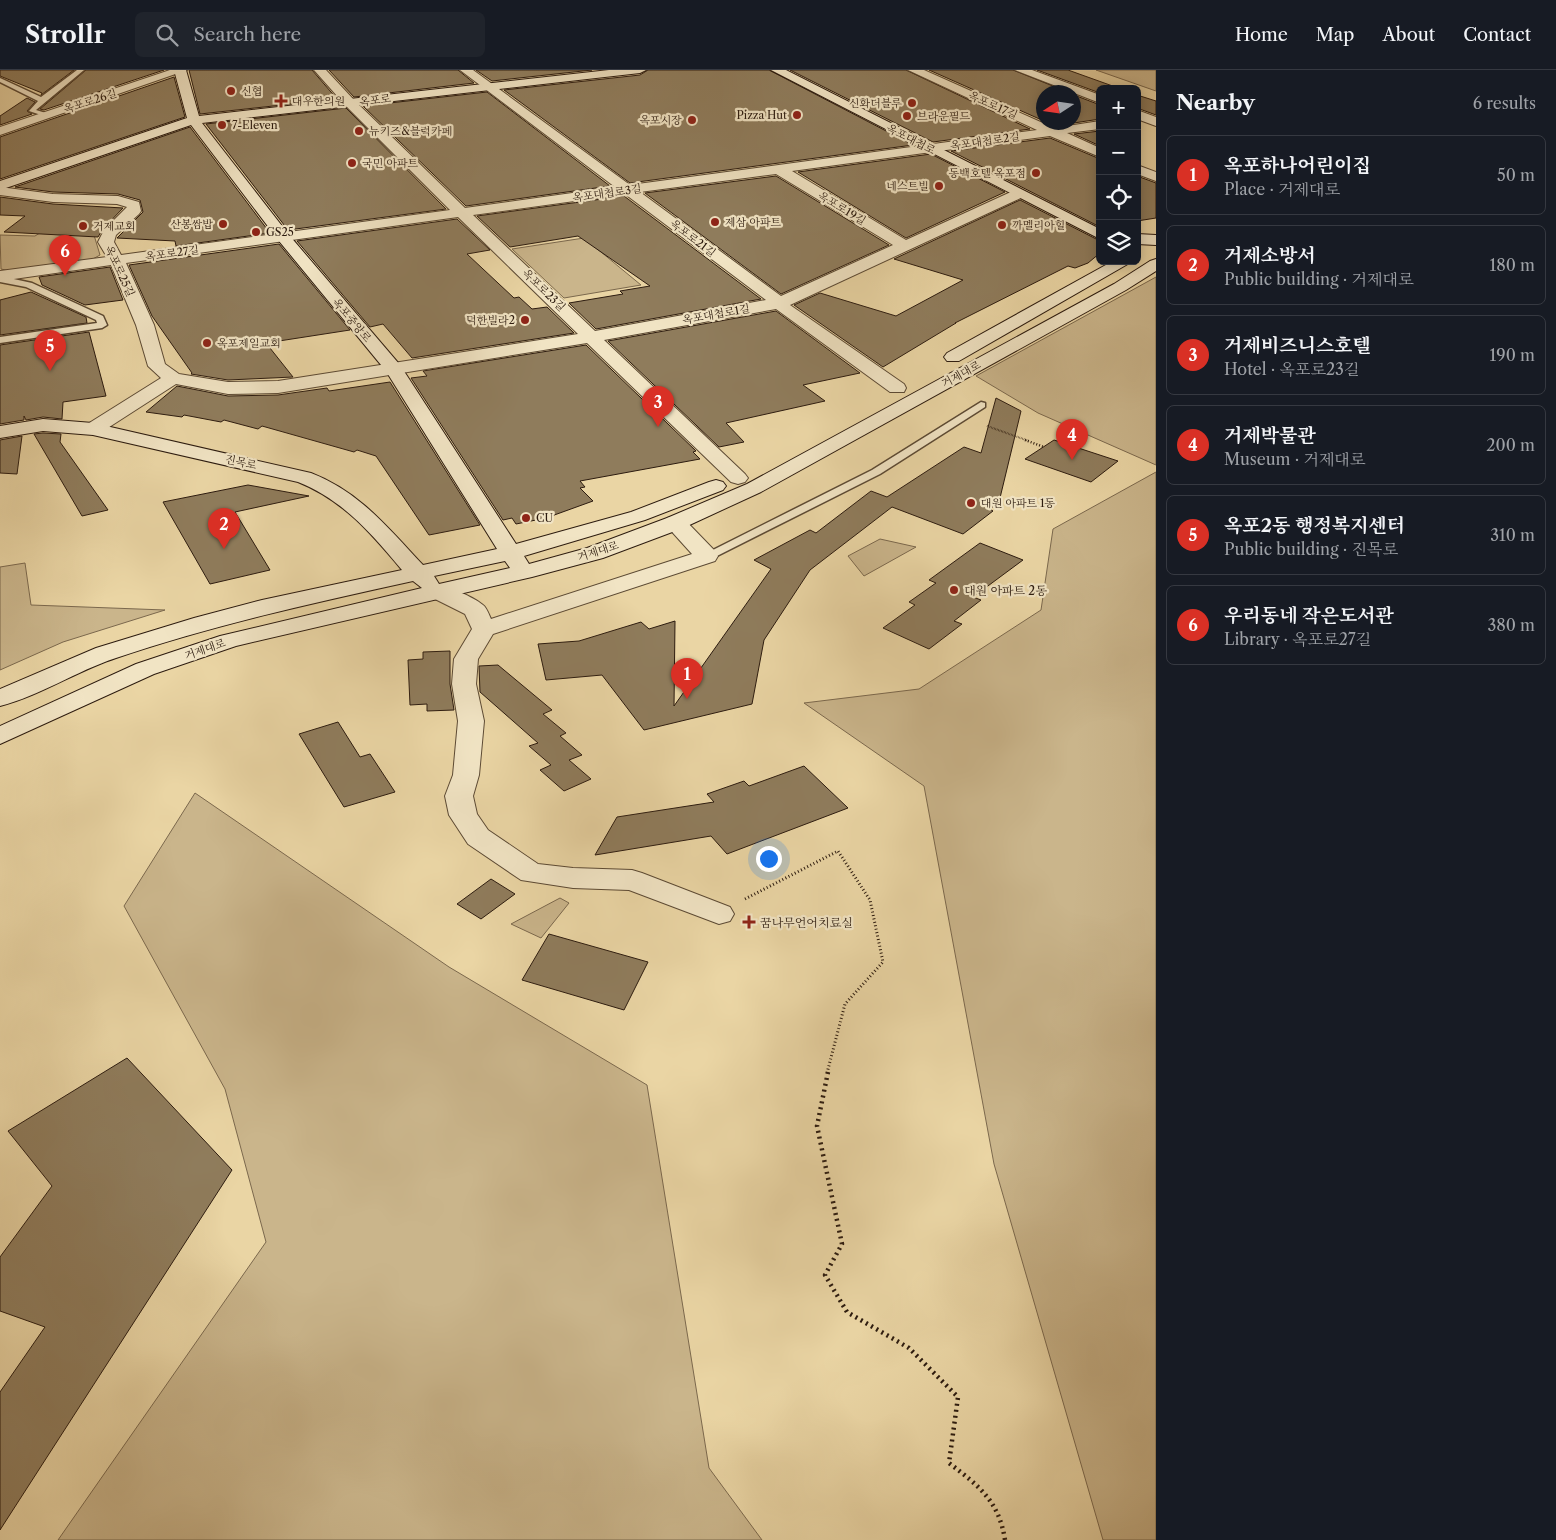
<!DOCTYPE html>
<html lang="en">
<head>
<meta charset="utf-8">
<style>
  body { margin:0; font-family:"Libre Caslon Text","Noto Serif KR",serif; background:#20242c; color:#f1f3f6 }
  .controls { position:absolute; right:15px; top:15px; display:grid; overflow:hidden; border-radius:8px; box-shadow:0 2px 12px #0003 }
  .controls button { width:45px; height:45px; display:grid; place-items:center; padding:0; border:0; border-bottom:1px solid #363941; background:#171b24; color:#f1f3f6; font:25px sans-serif }
  .compass { position:absolute; left:1036px; top:15px; width:45px; height:45px; border-radius:50%; background:#171b24; box-shadow:0 2px 12px #0003; rotate:258deg }
  .you { position:absolute; left:768px; top:788px; width:18px; height:18px; margin:-12px; border:4px solid #fff; border-radius:50%; background:#1a73e8; box-shadow:0 0 0 8px #1a73e833 }
  .badge { display:grid; place-items:center; width:32px; height:32px; border-radius:50%; background:#d93025; color:#fff; font-size:16px; font-weight:700 }
  .pin { position:absolute; translate:-50% -41px; filter:drop-shadow(0 1px 2px #0008) }
  .pin::after { content:''; position:absolute; top:26px; width:18px; height:15px; background:inherit; clip-path:polygon(0 0,100% 0,50% 100%) }
  .list { margin:0; padding:0; list-style:none }
  h2 { display:flex; justify-content:space-between; align-items:center; height:65px; margin:0; padding:0 20px; font-size:21px }
  h2 small { font-size:16px; font-weight:400; color:#9ea1a6 }
  .list li { display:grid; grid-template-columns:32px 1fr auto; gap:15px; align-items:center; box-sizing:border-box; height:80px; margin:0 10px 10px; padding:0 10px; border:1px solid #363941; border-radius:8px }
  .list b { display:block; font-size:19px; white-space:nowrap }
  .list p { margin:0; font-size:16px; white-space:nowrap; color:#9ea1a6 }
  .list em { font-size:16px; font-style:normal; color:#9ea1a6 }
  .icon { flex:none; width:28px; height:28px; fill:none; stroke:currentColor; stroke-width:2; stroke-linecap:round; stroke-linejoin:round }
  .map { position:relative; flex:none; width:1156px; height:1470px; overflow:hidden }
  header { display:flex; align-items:center; gap:30px; box-sizing:border-box; height:70px; padding:0 25px; background:#171b24; border-bottom:1px solid #363941 }
  header strong { font-size:24px }
  nav { display:flex; gap:28px; margin-inline-start:auto; font-size:18px }
  .search { width:350px; height:45px; background:#20242c; display:flex; align-items:center; gap:12px; box-sizing:border-box; padding:0 18px; border-radius:8px; color:#9ea1a6; font-size:19px }
  main { display:flex }
  aside { flex:1; background:#171b24 }
  .map>svg:first-child { display:block }
</style>
</head>
<body>
<header>
<strong>Strollr</strong>
<div class="search"><svg class="icon" aria-label="search" viewBox="0 0 24 24"><circle cx="10" cy="10" r="6"/><path d="M15 15l6 6"/></svg>Search here</div>
<nav><a>Home</a><a>Map</a><a>About</a><a>Contact</a></nav>
</header>
<main>
<div class="map">
<svg width="1156" height="1470" viewBox="0 0 1156 1470">
  <rect width="100%" height="100%" fill="#ead5a4"/>
  <filter id="stains"><feTurbulence type="fractalNoise" baseFrequency=".004" numOctaves="4"/><feColorMatrix values="0 0 0 0 .2 0 0 0 0 .09 0 0 0 0 .02 0 0 0 .5 -.17"/></filter>
  <radialGradient id="worn" r=".72"><stop offset=".6" stop-color="#630" stop-opacity="0"/><stop offset="1" stop-color="#630" stop-opacity=".3"/></radialGradient>
  <!-- green -->
  <path fill="#cab58b" stroke="#7b684d" d="M 1096,0 L 1156,0 L 1156,21 Z
    M 43,161 L 94,165 L 100,185 L 91,190 L 10,201 L 1,199 L 0,165 L 35,166 Z
    M 584,168 L 641,215 L 564,228 L 512,179 Z
    M 1156,207 L 1156,395 L 1038,343 L 976,306 Z
    M 1156,402 L 1156,1470 L 1103,1470 L 994,1094 L 924,716 L 804,633 L 919,619 L 1041,540 L 1053,459 Z
    M 880,469 L 916,477 L 864,506 L 848,486 Z
    M 25,493 L 31,535 L 165,540 L 63,572 L 0,600 L 0,497 Z
    M 195,723 L 449,897 L 647,1015 L 709,1398 L 762,1470 L 58,1470 L 266,1172 L 225,1019 L 124,836 Z
    M 560,828 L 569,833 L 541,868 L 511,854 Z"/>
  <!-- building -->
  <path fill="#8f7c5c" stroke="#2c1b0f" d="M 0,0 L 74,0 L 41,25 L 42,23 L 0,6 Z
    M 86,0 L 164,0 L 44,40 L 40,39 Z
    M 189,0 L 312,0 L 337,29 L 200,44 Z
    M 329,0 L 458,0 L 474,13 L 354,27 Z
    M 476,0 L 592,0 L 492,11 Z
    M 648,0 L 769,0 L 913,75 L 630,113 L 504,20 L 640,5 Z
    M 790,0 L 906,0 L 1030,59 L 933,72 Z
    M 929,0 L 1013,0 L 1068,22 L 1044,22 L 1044,51 Z
    M 1037,0 L 1068,0 L 1121,19 L 1100,19 L 1100,23 Z
    M 174,7 L 185,47 L 0,109 L 0,67 Z
    M 487,22 L 610,116 L 466,136 L 363,36 Z
    M 1074,25 L 1100,35 L 1100,49 L 1054,56 L 1046,52 L 1074,52 Z
    M 1137,25 L 1156,31 L 1156,45 L 1137,38 Z
    M 27,28 L 35,32 L 27,41 L 32,44 L 0,55 L 0,46 Z
    M 346,38 L 446,139 L 288,160 L 206,54 Z
    M 190,57 L 270,163 L 176,176 L 175,171 L 117,168 L 143,142 L 140,130 L 118,124 L 53,122 L 15,117 Z
    M 1100,61 L 1100,76 L 1074,64 Z
    M 1050,68 L 1100,89 L 1100,157 L 951,81 Z
    M 931,84 L 1005,122 L 906,168 L 798,102 Z
    M 776,106 L 889,175 L 781,224 L 645,123 Z
    M 1137,106 L 1156,113 L 1156,148 L 1137,151 Z
    M 624,126 L 761,229 L 596,259 L 569,233 L 623,224 L 620,221 L 650,216 L 578,166 L 510,177 L 477,146 Z
    M 0,127 L 53,134 L 123,138 L 103,159 L 98,167 L 4,162 L 25,146 L 0,145 Z
    M 1020,130 L 1100,171 L 1100,183 L 1088,193 L 1075,198 L 1068,196 L 955,253 L 956,253 L 883,297 L 794,235 L 820,223 L 896,246 L 963,210 L 894,189 Z
    M 457,149 L 490,180 L 467,184 L 514,228 L 519,227 L 532,239 L 547,237 L 574,263 L 412,288 L 383,254 L 370,257 L 297,171 Z
    M 279,174 L 350,260 L 266,273 L 293,307 L 228,310 L 191,304 L 192,303 L 152,246 L 129,195 Z
    M 110,197 L 123,230 L 85,235 L 42,215 L 39,207 Z
    M 31,222 L 86,247 L 87,253 L 0,265 L 0,230 Z
    M 776,241 L 860,303 L 803,315 L 825,331 L 726,353 L 744,372 L 719,377 L 608,271 Z
    M 89,262 L 106,326 L 63,332 L 62,349 L 43,347 L 26,350 L 24,346 L 24,350 L 0,354 L 0,275 Z
    M 586,275 L 696,381 L 693,382 L 700,389 L 580,411 L 585,417 L 580,418 L 593,431 L 546,448 L 516,454 L 512,448 L 503,450 L 411,308 L 427,306 L 423,301 Z
    M 390,312 L 480,455 L 429,465 L 376,386 L 357,380 L 354,382 L 262,356 L 258,359 L 224,350 L 221,352 L 184,345 L 182,347 L 146,342 L 177,316 L 228,326 L 278,325 L 327,318 L 329,321 Z
    M 996,328 L 1021,341 L 999,432 L 990,439 L 993,441 L 963,464 L 892,437 L 810,500 L 764,570 L 752,634 L 644,660 L 602,605 L 546,610 L 538,574 L 579,571 L 641,552 L 649,559 L 675,551 L 674,636 L 771,499 L 754,490 L 810,460 L 816,463 L 871,421 L 887,427 L 964,377 L 981,383 Z
    M 43,363 L 61,364 L 60,372 L 108,440 L 82,446 L 34,364 Z
    M 22,366 L 17,404 L 0,403 L 0,370 Z
    M 1054,370 L 1118,391 L 1091,412 L 1025,389 Z
    M 248,415 L 309,426 L 235,442 L 270,500 L 210,514 L 163,432 Z
    M 980,473 L 1023,490 L 973,527 L 981,530 L 954,551 L 962,554 L 929,579 L 883,558 L 915,535 L 909,532 L 936,513 L 929,510 Z
    M 450,581 L 450,614 L 454,640 L 427,641 L 427,634 L 410,635 L 408,590 L 423,589 L 423,582 Z
    M 498,595 L 552,640 L 543,644 L 566,663 L 560,666 L 582,685 L 569,690 L 591,709 L 564,721 L 540,700 L 551,695 L 529,676 L 538,673 L 480,622 L 479,596 Z
    M 338,652 L 360,687 L 370,684 L 395,722 L 344,737 L 299,664 Z
    M 804,696 L 848,738 L 727,784 L 711,766 L 595,785 L 617,747 L 714,732 L 707,724 L 744,711 L 749,716 Z
    M 491,809 L 515,824 L 481,849 L 457,834 Z
    M 549,864 L 648,892 L 624,940 L 522,910 Z
    M 127,988 L 232,1100 L 0,1460 L 0,1322 L 45,1257 L 0,1241 L 0,1187 L 52,1116 L 8,1061 Z"/>
  <g fill="none" stroke-linecap="round" stroke-linejoin="round">
    <defs>
      <path id="lane" d="M 77,0 L 84,0 L 36,40 L 49,44 L 47,47 L 29,41 L 38,31 L 0,12 L 0,8 L 41,27 Z
        M 0,206 L 32,213 L 103,246 L 107,255 L 102,258 L 0,273 L 0,267 L 97,253 L 96,250 L 26,217 L 0,212 Z
        M 981,332 L 985,333 L 985,337 L 880,404 L 711,489 L 703,489 L 701,486 L 872,400 Z"/>
      <path id="street" d="M 170,0 L 187,0 L 0,65 L 0,57 Z
        M 314,0 L 326,0 L 354,30 L 465,138 L 615,117 L 460,0 L 473,0 L 630,115 L 1037,60 L 908,0 L 924,0 L 1054,58 L 1100,51 L 1100,59 L 1067,63 L 1100,78 L 1100,87 L 1050,66 L 792,101 L 906,170 L 1013,121 L 1023,121 L 1025,124 L 1023,127 L 790,235 L 904,314 L 906,318 L 904,322 L 890,322 L 776,239 L 604,270 L 745,404 L 748,408 L 745,412 L 738,414 L 731,412 L 587,273 L 278,323 L 228,324 L 176,314 L 100,363 L 86,363 L 83,359 L 86,355 L 161,308 L 148,296 L 136,255 L 111,195 L 0,211 L 0,201 L 107,187 L 98,172 L 104,160 L 127,137 L 117,134 L 53,132 L 0,125 L 0,117 L 53,124 L 118,126 L 139,132 L 141,141 L 139,144 L 116,165 L 114,172 L 121,185 L 450,140 L 346,36 ZM 776,104 L 893,175 L 781,226 L 640,122 ZM 625,124 L 766,230 L 595,261 L 473,145 ZM 458,147 L 578,264 L 278,311 L 228,312 L 179,304 L 165,294 L 154,255 L 126,193 Z
        M 1015,0 L 1032,0 L 1100,25 L 1100,33 Z
        M 1137,40 L 1156,47 L 1156,56 L 1137,49 Z
        M 1137,95 L 1156,102 L 1156,111 L 1137,104 Z
        M 675,447 L 683,448 L 715,481 L 718,486 L 715,491 L 493,564 L 478,589 L 476,614 L 484,651 L 479,705 L 473,726 L 477,744 L 488,760 L 538,794 L 573,798 L 632,800 L 642,803 L 730,837 L 734,844 L 730,851 L 719,854 L 629,820 L 573,818 L 521,810 L 468,774 L 449,745 L 445,726 L 453,705 L 458,651 L 452,614 L 454,589 L 472,559 L 465,544 L 431,527 L 428,522 L 431,517 C 444,514 472,526 483,535 C 487,538 489,545 491,549 L 692,484 L 664,453 L 667,448 Z"/>
      <path id="secondary" d="M 174,0 L 186,0 L 199,46 L 609,0 L 646,0 L 640,3 L 202,53 L 289,165 L 400,295 L 516,474 L 631,442 L 709,412 L 716,410 L 723,412 L 726,416 L 723,420 L 645,450 L 524,486 L 529,494 L 587,478 L 667,448 L 747,414 L 1114,214 L 1150,191 L 1156,189 L 1156,201 L 1126,220 L 761,422 L 683,458 L 603,488 L 532,507 L 236,576 L 154,604 L 0,674 L 0,656 L 136,594 L 220,566 L 422,518 L 413,511 C 313,533 213,555 116,588 C 76,601 40,626 0,636 L 0,619 L 96,578 L 194,548 L 262,530 L 402,500 C 371,463 343,430 298,412 L 93,365 L 43,361 L 0,368 L 0,356 L 43,349 L 93,353 L 311,403 C 360,422 388,458 423,495 L 497,479 L 386,301 L 279,171 L 191,55 L 0,120 L 0,111 L 187,48 ZM 505,491 L 510,498 L 439,514 L 434,506 Z
        M 771,0 L 786,0 L 1100,159 L 1100,169 Z
        M 1137,164 L 1156,165 L 1156,175 L 1137,174 Z
        M 1113,191 L 1133,191 L 959,291 L 947,291 L 944,287 L 947,283 Z"/>
    </defs>
    <!-- lane casing -->
    <use href="#lane" stroke="#5c4a34" stroke-width="3"/>
    <!-- street casing -->
    <use href="#street" stroke="#5c4a34" stroke-width="2"/>
    <!-- secondary casing -->
    <use href="#secondary" stroke="#2c1b0f" stroke-width="2"/>
    <!-- path-far3 -->
    <path stroke="#2c1b0f" stroke-width="2" stroke-dasharray="0.5 1" stroke-linecap="butt" d="M 987,356 L 1029,371"/>
    <!-- path-far2 -->
    <path stroke="#2c1b0f" stroke-width="2.5" stroke-dasharray="1 2" stroke-linecap="butt" d="M 1025,370 L 1044,377"/>
    <!-- path-far1 -->
    <path stroke="#2c1b0f" stroke-width="3" stroke-dasharray="1 2.5" stroke-linecap="butt" d="M 745,829 L 838,781 L 870,830 L 883,892 L 845,934 L 827,1003"/>
    <!-- path -->
    <path stroke="#2c1b0f" stroke-width="4.5" stroke-dasharray="2 4" stroke-linecap="butt" d="M 828,1002 L 817,1056 L 842,1174 L 825,1205 L 847,1242 L 909,1278 L 958,1327 L 949,1393 C 979,1416 999,1431 1005,1470"/>
    <!-- lane -->
    <use href="#lane" fill="#f1e4c4" fill-rule="evenodd"/>
    <!-- street -->
    <use href="#street" fill="#f1e4c4" fill-rule="evenodd"/>
    <!-- secondary -->
    <use href="#secondary" fill="#f1e4c4" fill-rule="evenodd"/>
  </g>
  <!-- markers -->
  <g fill="#8f2418" stroke="#f1e4c4" stroke-width="2">
    <circle cx="231" cy="21" r="5"/>
    <path d="M278.5 23.5h5v5h5v5h-5v5h-5v-5h-5v-5h5z"/>
    <circle cx="912" cy="33" r="5"/>
    <circle cx="797" cy="45" r="5"/>
    <circle cx="907" cy="46" r="5"/>
    <circle cx="692" cy="50" r="5"/>
    <circle cx="222" cy="55" r="5"/>
    <circle cx="359" cy="61" r="5"/>
    <circle cx="352" cy="93" r="5"/>
    <circle cx="1036" cy="103" r="5"/>
    <circle cx="939" cy="116" r="5"/>
    <circle cx="715" cy="152" r="5"/>
    <circle cx="223" cy="154" r="5"/>
    <circle cx="1002" cy="155" r="5"/>
    <circle cx="83" cy="156" r="5"/>
    <circle cx="256" cy="162" r="5"/>
    <circle cx="525" cy="250" r="5"/>
    <circle cx="207" cy="273" r="5"/>
    <circle cx="971" cy="433" r="5"/>
    <circle cx="526" cy="448" r="5"/>
    <circle cx="954" cy="520" r="5"/>
    <path d="M746.5 844.5h5v5h5v5h-5v5h-5v-5h-5v-5h5z"/>
  </g>
  <g text-anchor="middle" dominant-baseline="central" stroke-width="4.5" stroke-linejoin="round" paint-order="stroke">
    <!-- far-poi labels -->
    <g font-size="11" fill="#2c1b0f" stroke="#f1e4c4" text-anchor="start">
      <text x="241" y="21">신협</text>
      <text x="292" y="31">대우한의원</text>
      <text x="902" y="33" text-anchor="end">신화더블루</text>
      <text x="787" y="45" text-anchor="end">Pizza Hut</text>
      <text x="917" y="46">브라운필드</text>
      <text x="682" y="50" text-anchor="end">옥포시장</text>
      <text x="232" y="55">7-Eleven</text>
      <text x="369" y="61">뉴키즈&amp;블럭카페</text>
      <text x="362" y="93">국민 아파트</text>
      <text x="1026" y="103" text-anchor="end">동백호텔 옥포점</text>
      <text x="929" y="116" text-anchor="end">네스트빌</text>
      <text x="725" y="152">제삼 아파트</text>
      <text x="213" y="154" text-anchor="end">산봉쌈밥</text>
      <text x="1012" y="155">까멜리아힐</text>
      <text x="93" y="156">거제교회</text>
      <text x="266" y="162">GS25</text>
      <text x="515" y="250" text-anchor="end">덕한빌라2</text>
      <text x="217" y="273">옥포제일교회</text>
      <text x="981" y="433">대원 아파트 1동</text>
      <text x="536" y="448">CU</text>
    </g>
    <!-- far-street labels -->
    <g font-size="11" fill="#2c1b0f" stroke="#f1e4c4">
      <text transform="translate(375 30) rotate(-7)">옥포로</text>
      <text transform="translate(90 31) rotate(-18)">옥포로26길</text>
      <text transform="translate(993 35) rotate(24)">옥포로17길</text>
      <text transform="translate(911 69) rotate(27)">옥포대첩로</text>
      <text transform="translate(985 71) rotate(-8)">옥포대첩로2길</text>
      <text transform="translate(607 123) rotate(-8)">옥포대첩로3길</text>
      <text transform="translate(842 138) rotate(31)">옥포로19길</text>
      <text transform="translate(693 168) rotate(37)">옥포로21길</text>
      <text transform="translate(172 183) rotate(-8)">옥포로27길</text>
      <text transform="translate(120 201) rotate(65)">옥포로25길</text>
      <text transform="translate(544 220) rotate(44)">옥포로23길</text>
      <text transform="translate(716 244) rotate(-10)">옥포대첩로1길</text>
      <text transform="translate(352 250) rotate(50)">옥포중앙로</text>
      <text transform="translate(961 304) rotate(-29)">거제대로</text>
      <text transform="translate(241 392) rotate(12)">진목로</text>
      <text transform="translate(598 481) rotate(-18)">거제대로</text>
      <text transform="translate(205 579) rotate(-19)">거제대로</text>
    </g>
    <!-- poi labels -->
    <g font-size="12" fill="#2c1b0f" stroke="#f1e4c4" text-anchor="start">
      <text x="964" y="520">대원 아파트 2동</text>
      <text x="760" y="852">꿈나무언어치료실</text>
    </g>
  </g>
  <rect width="100%" height="100%" filter="url(#stains)"/>
  <rect width="100%" height="100%" fill="url(#worn)"/>
</svg>
<div class="controls">
<button>+</button>
<button>−</button>
<button><svg class="icon" aria-label="locate" viewBox="0 0 24 24"><circle cx="12" cy="12" r="6"/><path d="M12 2v4M12 18v4M2 12h4M18 12h4"/></svg></button>
<button><svg class="icon" aria-label="layers" viewBox="0 0 24 24"><path d="M12 4l9 5-9 5-9-5zM3 14l9 5 9-5"/></svg></button>
</div>
<svg class="compass" viewBox="-18 -18 36 36"><path d="M0-13l5 13h-10z" fill="#e53935"/><path d="M0 13l5-13h-10z" fill="#9ea1a6"/></svg>
<div class="you"></div>
<div class="pin badge" style="left:687px;top:629px">1</div>
<div class="pin badge" style="left:224px;top:479px">2</div>
<div class="pin badge" style="left:658px;top:357px">3</div>
<div class="pin badge" style="left:1072px;top:390px">4</div>
<div class="pin badge" style="left:50px;top:301px">5</div>
<div class="pin badge" style="left:65px;top:206px">6</div>
</div>
<aside>
<h2>Nearby<small>6 results</small></h2>
<ul class="list">
<li><span class="badge">1</span><div><b>옥포하나어린이집</b><p>Place · 거제대로</p></div><em>50 m</em></li>
<li><span class="badge">2</span><div><b>거제소방서</b><p>Public building · 거제대로</p></div><em>180 m</em></li>
<li><span class="badge">3</span><div><b>거제비즈니스호텔</b><p>Hotel · 옥포로23길</p></div><em>190 m</em></li>
<li><span class="badge">4</span><div><b>거제박물관</b><p>Museum · 거제대로</p></div><em>200 m</em></li>
<li><span class="badge">5</span><div><b>옥포2동 행정복지센터</b><p>Public building · 진목로</p></div><em>310 m</em></li>
<li><span class="badge">6</span><div><b>우리동네 작은도서관</b><p>Library · 옥포로27길</p></div><em>380 m</em></li>
</ul>
</aside>
</main>
</body>
</html>
